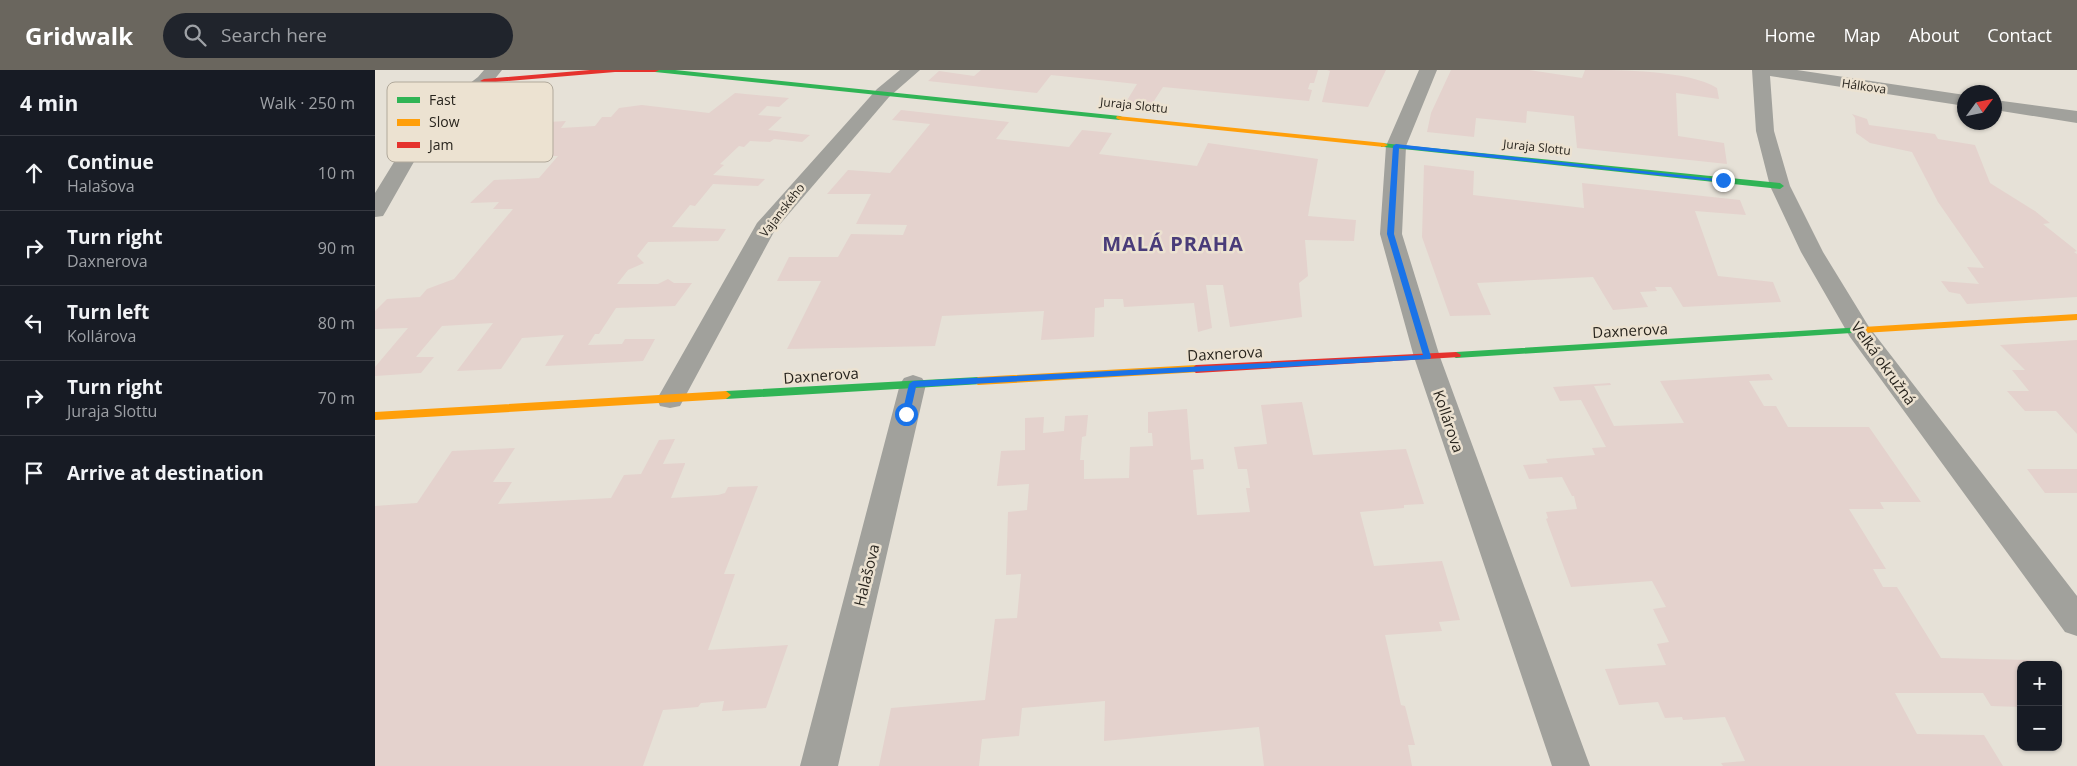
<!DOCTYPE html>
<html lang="en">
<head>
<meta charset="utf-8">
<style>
  body { margin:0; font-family:"Open Sans",sans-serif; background:#20242c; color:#f1f3f6 }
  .controls { position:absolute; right:15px; bottom:15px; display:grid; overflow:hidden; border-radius:10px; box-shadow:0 1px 4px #0004 }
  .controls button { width:45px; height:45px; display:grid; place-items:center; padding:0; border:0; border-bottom:1px solid #363941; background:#171b24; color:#f1f3f6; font:25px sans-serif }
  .compass { position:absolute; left:1582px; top:15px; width:45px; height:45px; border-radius:50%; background:#171b24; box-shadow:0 1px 4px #0004; rotate:57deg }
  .stop { position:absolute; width:15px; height:15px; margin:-11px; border:4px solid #1a73e8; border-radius:50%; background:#fff }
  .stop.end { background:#1a73e8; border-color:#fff; box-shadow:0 1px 5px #0008 }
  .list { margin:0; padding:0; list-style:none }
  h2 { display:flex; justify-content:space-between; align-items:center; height:65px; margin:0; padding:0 20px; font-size:21px }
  h2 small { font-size:16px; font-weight:400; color:#9ea1a6 }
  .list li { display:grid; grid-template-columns:32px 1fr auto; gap:15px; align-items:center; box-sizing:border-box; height:75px; padding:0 20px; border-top:1px solid #363941 }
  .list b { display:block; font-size:19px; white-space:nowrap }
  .list p { margin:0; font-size:16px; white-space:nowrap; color:#9ea1a6 }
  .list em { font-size:16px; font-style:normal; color:#9ea1a6 }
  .icon { flex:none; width:28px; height:28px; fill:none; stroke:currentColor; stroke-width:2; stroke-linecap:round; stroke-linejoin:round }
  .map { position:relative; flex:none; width:1702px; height:696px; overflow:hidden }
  header { display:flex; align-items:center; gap:30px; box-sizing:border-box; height:70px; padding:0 25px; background:#6a665e; color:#fff }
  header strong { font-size:24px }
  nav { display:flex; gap:28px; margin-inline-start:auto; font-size:18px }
  .search { width:350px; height:45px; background:#20242c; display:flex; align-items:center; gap:12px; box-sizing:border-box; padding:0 18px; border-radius:28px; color:#9ea1a6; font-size:19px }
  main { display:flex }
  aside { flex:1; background:#171b24 }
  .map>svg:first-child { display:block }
</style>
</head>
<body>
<header>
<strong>Gridwalk</strong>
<div class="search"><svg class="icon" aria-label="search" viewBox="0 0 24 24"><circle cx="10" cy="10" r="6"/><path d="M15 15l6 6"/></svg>Search here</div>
<nav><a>Home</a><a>Map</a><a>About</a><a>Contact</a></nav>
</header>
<main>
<aside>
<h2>4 min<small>Walk · 250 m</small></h2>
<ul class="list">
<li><svg class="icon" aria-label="ahead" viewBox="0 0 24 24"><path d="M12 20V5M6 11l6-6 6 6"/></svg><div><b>Continue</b><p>Halašova</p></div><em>10 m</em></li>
<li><svg class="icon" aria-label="right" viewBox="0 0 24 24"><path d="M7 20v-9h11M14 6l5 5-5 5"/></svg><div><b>Turn right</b><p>Daxnerova</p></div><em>90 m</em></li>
<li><svg class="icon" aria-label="left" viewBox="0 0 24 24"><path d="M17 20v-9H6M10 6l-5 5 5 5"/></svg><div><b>Turn left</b><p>Kollárova</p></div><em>80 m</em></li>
<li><svg class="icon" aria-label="right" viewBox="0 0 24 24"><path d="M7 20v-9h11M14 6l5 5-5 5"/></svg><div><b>Turn right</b><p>Juraja Slottu</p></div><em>70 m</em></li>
<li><svg class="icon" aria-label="arrive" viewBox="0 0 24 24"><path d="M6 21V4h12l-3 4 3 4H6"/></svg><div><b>Arrive at destination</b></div></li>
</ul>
</aside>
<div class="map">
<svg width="1702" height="696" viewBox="0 0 1702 696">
  <rect width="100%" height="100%" fill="#e6e1d7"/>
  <!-- green -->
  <path fill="#e4d2cd" d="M 606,0 L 943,0 L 939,13 L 935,13 L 933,19 L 937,20 L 934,31 L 788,17 L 777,34 L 751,32 L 762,14 L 676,5 L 662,23 L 553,11 L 564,1 L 599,6 Z
    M 952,0 L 1011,0 L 993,37 L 947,32 L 955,1 Z
    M 1076,0 L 1154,0 L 1207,8 L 1210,0 C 1245,0 1313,0 1342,18 L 1344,29 L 1301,23 L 1303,66 L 1349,73 L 1352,94 L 1202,78 L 1199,46 L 1152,41 L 1151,53 L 1101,48 L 1099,67 L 1052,62 L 1056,43 Z
    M 360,23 L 414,28 L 404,37 L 392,36 L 383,45 L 407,47 L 393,60 L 435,65 L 427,72 L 399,69 L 395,72 L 375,71 L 369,77 L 364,76 L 345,94 L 349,95 L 338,105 L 390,109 L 383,116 L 338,114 L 320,136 L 315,135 L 297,157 L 351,159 L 343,171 L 273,172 L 262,186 L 269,193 L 253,200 L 242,214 L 283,214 L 293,209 L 299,213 L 317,213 L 300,236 L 241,238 L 224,264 L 220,264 L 213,275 L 247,274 L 250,269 L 280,269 L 268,291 L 170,296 L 189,265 L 147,268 L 126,299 L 82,301 L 118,253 L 67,256 L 41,287 L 59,287 L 46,303 L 0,306 L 0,297 L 33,258 L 0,259 L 0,241 L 12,229 L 45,227 L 52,219 L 79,209 L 138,139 L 118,139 L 124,132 L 95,133 L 119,110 L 164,108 L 183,86 L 166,86 L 172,79 L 147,80 L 173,52 L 191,51 L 186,58 L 220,56 L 227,47 L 236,47 L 244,38 L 267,35 L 334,43 Z
    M 526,40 L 634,52 L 621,69 L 694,77 L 707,60 L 737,63 L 724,84 L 822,96 L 833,73 L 943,89 L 933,146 L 981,150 L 979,171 L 930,170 L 933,206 L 924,213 L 927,247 L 855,257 L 848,215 L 831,215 L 837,258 L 823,262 L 819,233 L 749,237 L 748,229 L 729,229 L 729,237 L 720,238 L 719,267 L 666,270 L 669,241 L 567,246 L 560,276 L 412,279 L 446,211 L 402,211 L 414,187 L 463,187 L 476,164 L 528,165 L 532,155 L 481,154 L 496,124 L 452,124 L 473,100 L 515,103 L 555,54 L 517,50 Z
    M 1477,44 L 1492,49 L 1494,55 L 1560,64 L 1563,69 L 1600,75 L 1615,113 L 1660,141 L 1675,153 L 1668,154 L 1702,181 L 1699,182 L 1702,184 L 1702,227 L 1592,234 L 1585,224 L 1574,222 L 1566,211 L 1604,214 L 1592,197 L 1609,198 L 1563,132 L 1537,82 L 1495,73 L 1481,63 L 1480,48 Z
    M 1049,95 L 1099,101 L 1098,125 L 1209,138 L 1207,113 L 1365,130 L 1371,145 L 1320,141 L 1343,206 L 1398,212 L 1406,232 L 1308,237 L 1296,217 L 1280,217 L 1282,221 L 1265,222 L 1273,237 L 1238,240 L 1218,207 L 1102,213 L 1116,245 L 1075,246 L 1047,167 Z
    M 1702,270 L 1702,364 L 1681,341 L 1650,341 L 1632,321 L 1654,321 L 1637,300 L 1650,300 L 1625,275 Z
    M 1394,304 L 1398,310 L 1374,311 L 1389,336 L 1401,336 L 1413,357 L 1494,357 L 1546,432 L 1505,432 L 1509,439 L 1474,439 L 1511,499 L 1498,499 L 1508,517 L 1522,517 L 1566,588 L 1655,590 L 1658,595 L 1646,595 L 1646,637 L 1616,636 L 1608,623 L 1520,623 L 1542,664 L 1609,665 L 1628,696 L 1348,696 L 1346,693 L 1370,691 L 1350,647 L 1308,650 L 1307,647 L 1290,648 L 1283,632 L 1244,635 L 1230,599 L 1291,595 L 1282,574 L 1294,572 L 1278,539 L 1291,537 L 1277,511 L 1196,517 L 1171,449 L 1173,448 L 1171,442 L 1202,439 L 1199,426 L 1197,426 L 1187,407 L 1154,409 L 1148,395 L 1173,393 L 1171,389 L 1220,385 L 1217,378 L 1231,377 L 1206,330 L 1185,331 L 1178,317 L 1235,313 L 1236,315 L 1219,316 L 1239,356 L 1309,353 L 1285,311 Z
    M 927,332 L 938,385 L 1031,379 L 1049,434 L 1029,435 L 1029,438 L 985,442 L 999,496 L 1067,491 L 1085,550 L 1064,552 L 1067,561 L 1010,565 L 1026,635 L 1030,636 L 1040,675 L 1033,675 L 1037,696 L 889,696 L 884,657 L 729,671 L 730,631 L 647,638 L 644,666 L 607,669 L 604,696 L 504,696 L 516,638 L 610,630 L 620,549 L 642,548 L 646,504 L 631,505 L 633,442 L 652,440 L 654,414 L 622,416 L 626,381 L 650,380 L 650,348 L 669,347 L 668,363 L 689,361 L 690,346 L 713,345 L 711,366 L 707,367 L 705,390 L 709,390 L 709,409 L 754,408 L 755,377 L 778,376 L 777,363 L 773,363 L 773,342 L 812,339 L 816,390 L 828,389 L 829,399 L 818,400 L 822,445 L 875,442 L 871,418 L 875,418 L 872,399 L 863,399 L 859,377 L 892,374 L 886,335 Z
    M 300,369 L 288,394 L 310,393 L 310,394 L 296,428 L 343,425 L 350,423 L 353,417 L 383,416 L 349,504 L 360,504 L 333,580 L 413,575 L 391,638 L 347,641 L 349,631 L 326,633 L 323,637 L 288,640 L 268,696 L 0,696 L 0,436 L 42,433 L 77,381 L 140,378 L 118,412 L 137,412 L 123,434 L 236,428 L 249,405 L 266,404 L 284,370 Z
    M 1652,399 L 1702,399 L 1702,423 L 1670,423 Z"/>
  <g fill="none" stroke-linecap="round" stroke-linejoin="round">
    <!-- street -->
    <path fill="#a1a19c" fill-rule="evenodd" d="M 109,0 L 127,0 L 115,15 L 57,60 L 11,141 L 8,146 L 0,147 L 0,123 L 43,53 L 103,7 Z
      M 525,0 L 545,0 L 514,27 L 400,160 L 305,336 L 295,338 L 285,336 L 282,329 L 382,153 L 502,19 Z
      M 1044,0 L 1062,0 L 1031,76 L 1027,164 L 1065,287 L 1215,696 L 1177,696 L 1039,287 L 1005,164 L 1011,76 Z
      M 1377,0 L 1422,0 L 1590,25 L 1590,36 L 1395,6 L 1399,61 L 1415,116 L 1448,182 L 1494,257 L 1702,526 L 1702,566 L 1690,562 L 1475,267 L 1426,182 L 1395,116 L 1381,61 Z
      M 1620,30 L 1702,41 L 1702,53 L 1620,40 Z
      M 538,305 L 547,308 L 551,314 L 463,696 L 425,696 L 525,314 L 529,308 Z"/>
    <!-- fast -->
    <path fill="#30b455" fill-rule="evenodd" d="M 276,0 L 300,0 L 745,46 L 749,48 L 745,50 L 280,2 Z
      M 1006,73 L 1405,113 L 1409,116 L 1405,119 L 1009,77 L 1006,77 Z
      M 1488,257 L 1493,260 L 1492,262 L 1081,288 L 1076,285 L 1081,282 Z
      M 603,307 L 607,308 L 608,311 L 607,314 L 351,329 L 346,325 L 351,321 Z"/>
    <!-- slow -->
    <path fill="#ff9f0a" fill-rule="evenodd" d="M 742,46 L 1009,73 L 1013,75 L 1009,77 L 745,50 L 741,48 Z
      M 1702,244 L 1702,250 L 1488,263 L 1483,260 L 1488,257 Z
      M 821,295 L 826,299 L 825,302 L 603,315 L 598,311 L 603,307 Z
      M 351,321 L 356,325 L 351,329 L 0,350 L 0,342 Z"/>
    <!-- jam -->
    <path fill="#e5322d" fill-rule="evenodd" d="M 215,0 L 284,0 L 280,2 L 240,2 L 109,13 L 105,11 L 109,9 Z
      M 1081,282 L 1086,285 L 1085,287 L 821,303 L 816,299 L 821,295 Z"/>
  </g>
  <!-- route -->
  <path fill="#1a73e8" d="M 1021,74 L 1351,110 L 1348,112 L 1024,78 L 1019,164 L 1056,287 L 1055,289 L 541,317 L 535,344 L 531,346 L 527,344 L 534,314 L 538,311 L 1048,285 L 1012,164 L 1018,76 Z"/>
  <g text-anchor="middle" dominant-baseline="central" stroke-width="5" stroke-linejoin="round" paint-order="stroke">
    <!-- far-street labels -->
    <g font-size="12" fill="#28241d" stroke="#ece2d1">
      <text transform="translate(1489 16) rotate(8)">Hálkova</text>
      <text transform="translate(759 35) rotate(6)">Juraja Slottu</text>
      <text transform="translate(1162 77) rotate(6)">Juraja Slottu</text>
      <text transform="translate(407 140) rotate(-52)">Vajanského</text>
    </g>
    <!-- street labels -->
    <g font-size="15" fill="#28241d" stroke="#ece2d1">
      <text transform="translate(1255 260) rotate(-3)">Daxnerova</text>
      <text transform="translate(850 283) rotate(-3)">Daxnerova</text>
      <text transform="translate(1509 293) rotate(54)">Veľká okružná</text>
      <text transform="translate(446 305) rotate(-4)">Daxnerova</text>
      <text transform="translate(1074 351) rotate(71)">Kollárova</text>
      <text transform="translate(491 505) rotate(-76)">Halašova</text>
    </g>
    <!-- district labels -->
    <g font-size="20" font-weight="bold" letter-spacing="1" fill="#493c79" stroke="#ece2d1">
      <text x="798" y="173">MALÁ PRAHA</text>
    </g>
  </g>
  <!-- legend -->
  <rect x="12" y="12" width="166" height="80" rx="8" fill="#ece2d1" stroke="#b1a99b" stroke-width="1"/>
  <rect x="22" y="27" width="23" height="6" fill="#30b455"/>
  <rect x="22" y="49" width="23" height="7" fill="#ff9f0a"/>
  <rect x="22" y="72" width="23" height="6" fill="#e5322d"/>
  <g font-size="14" fill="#28241d">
    <text x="54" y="35">Fast</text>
    <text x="54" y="57">Slow</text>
    <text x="54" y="80">Jam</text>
  </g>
</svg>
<div class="controls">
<button>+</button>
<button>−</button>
</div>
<svg class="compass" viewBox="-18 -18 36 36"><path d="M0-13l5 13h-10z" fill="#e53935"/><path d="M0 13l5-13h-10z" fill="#9ea1a6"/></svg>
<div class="stop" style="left:531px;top:344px"></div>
<div class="stop end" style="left:1348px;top:110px"></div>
</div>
</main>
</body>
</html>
